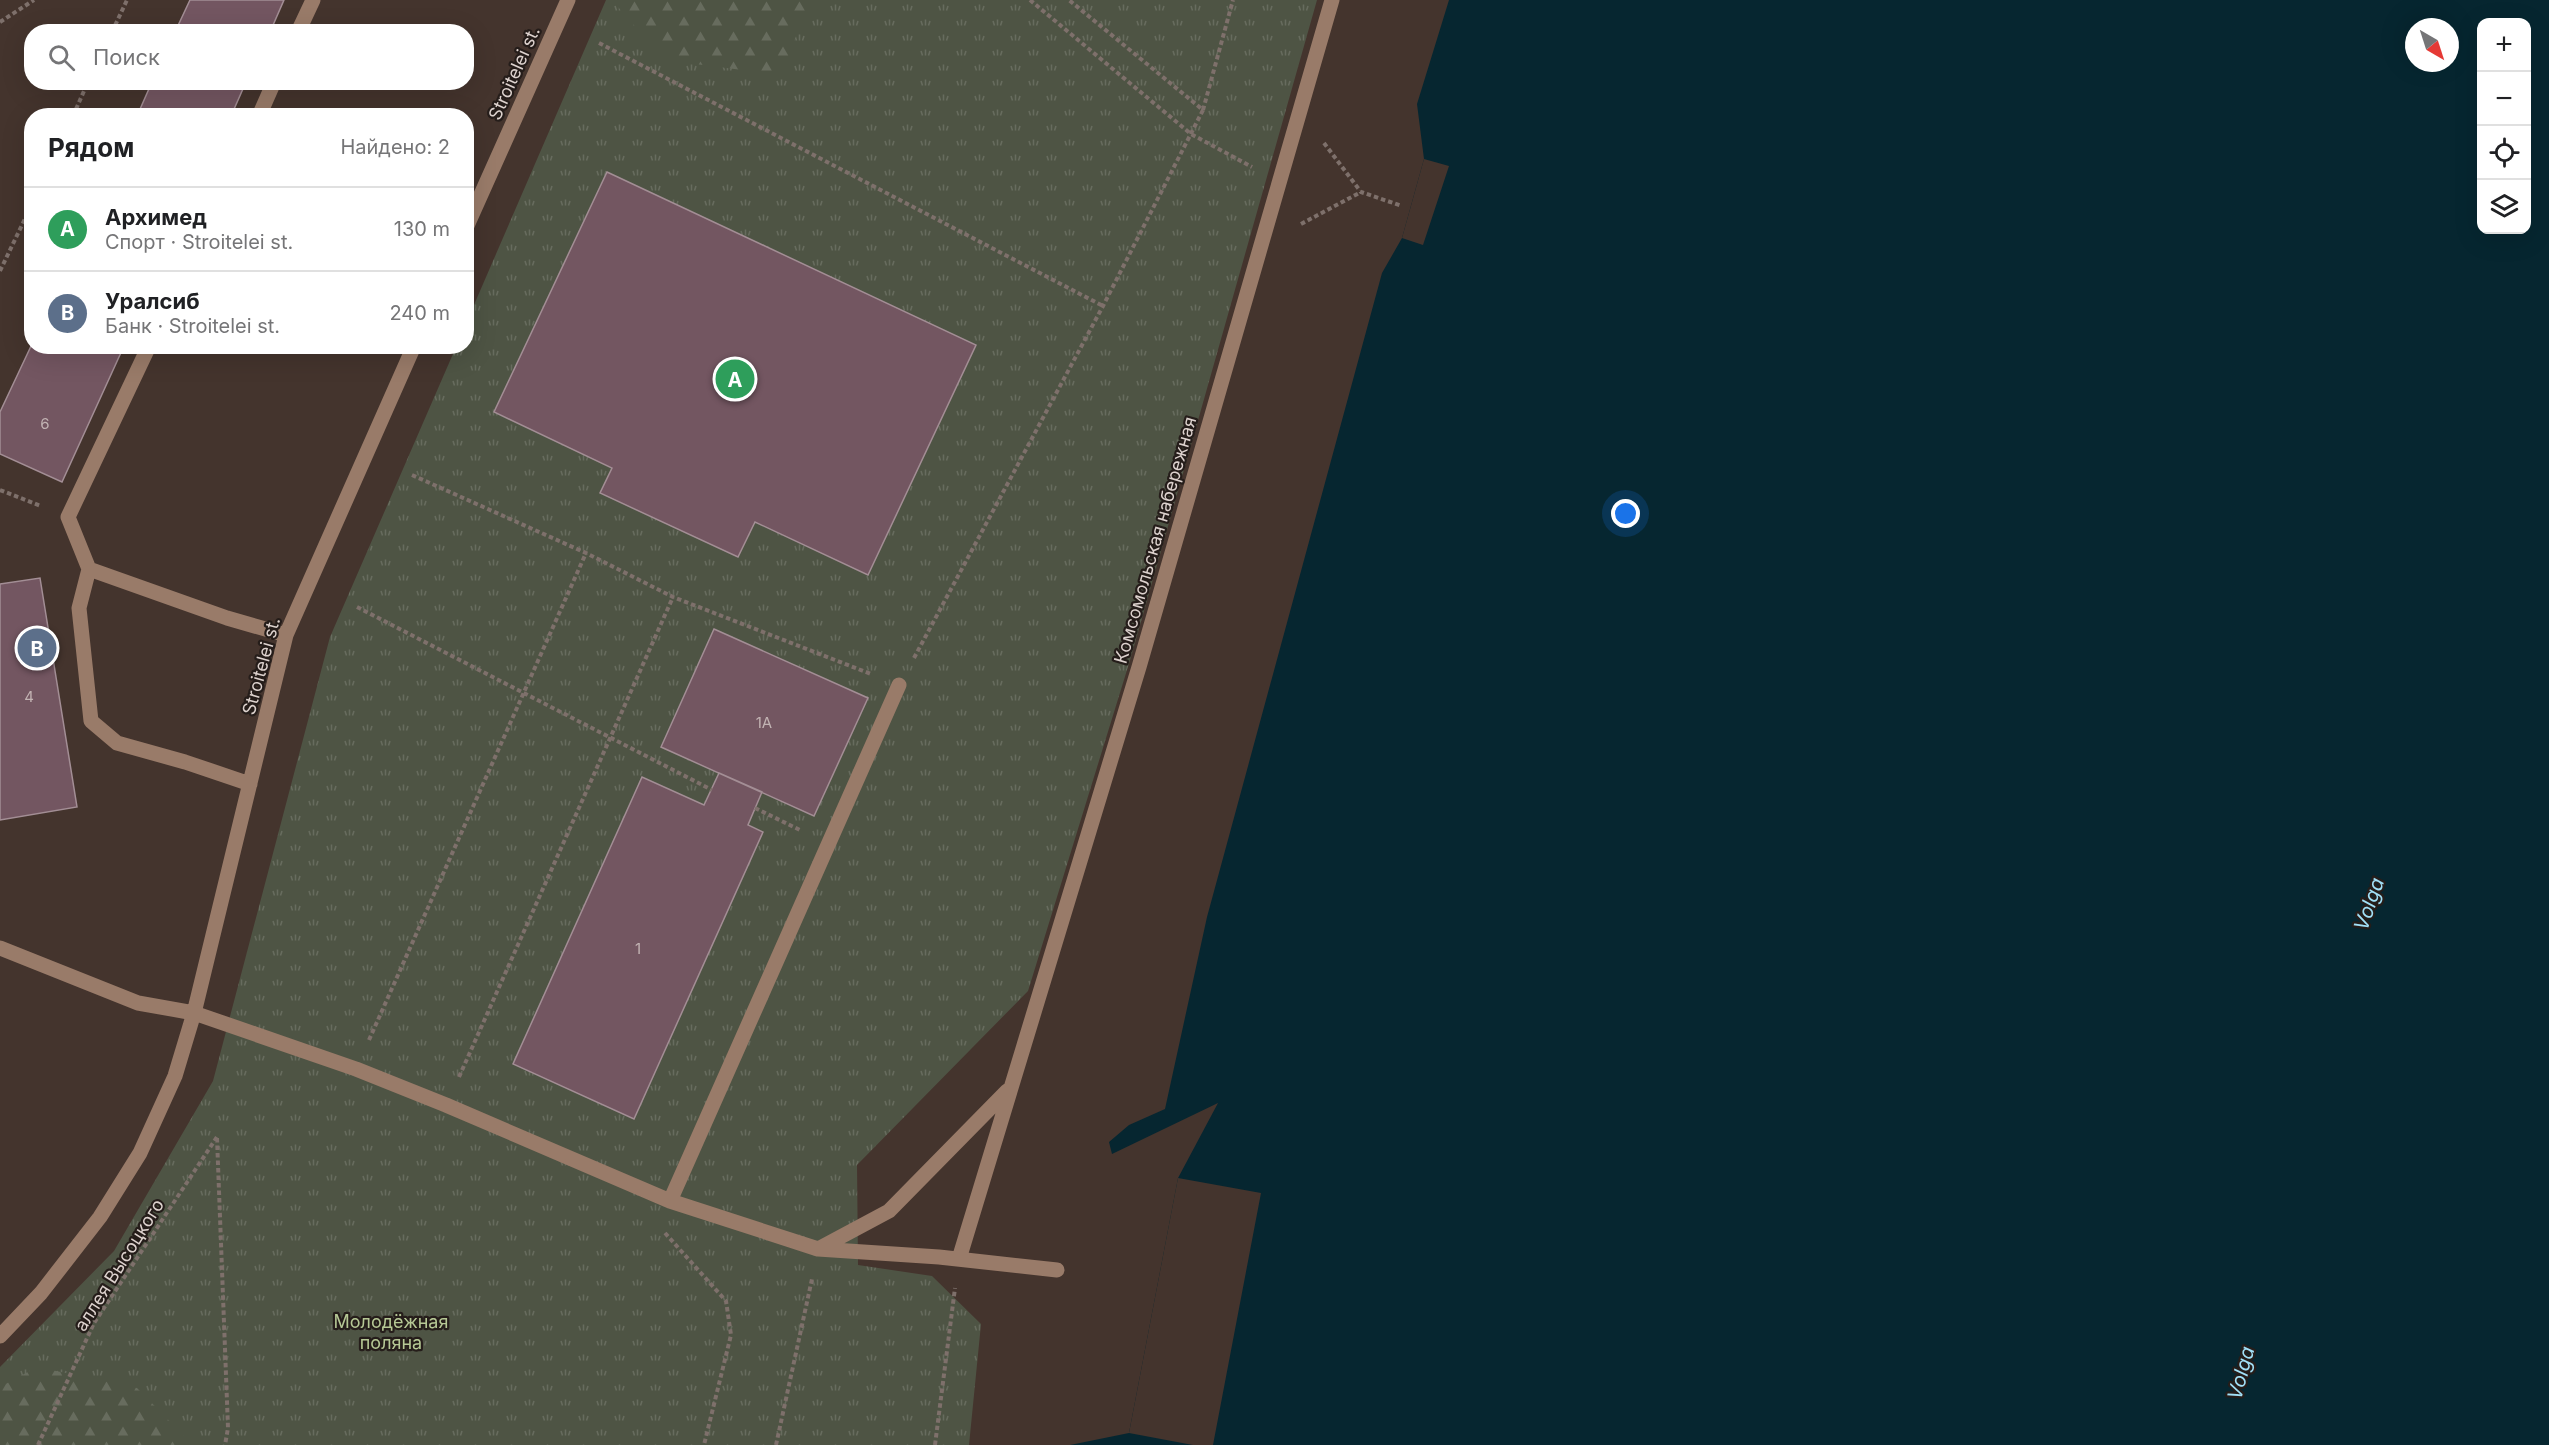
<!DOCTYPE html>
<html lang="ru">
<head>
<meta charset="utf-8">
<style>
  body { margin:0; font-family:Inter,sans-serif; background:#f2f2f2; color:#202124 }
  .controls { position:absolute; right:18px; top:18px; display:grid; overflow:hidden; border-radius:12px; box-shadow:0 6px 24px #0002 }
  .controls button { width:54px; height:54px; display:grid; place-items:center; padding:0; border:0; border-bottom:2px solid #e0e0e0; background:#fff; color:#202124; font:30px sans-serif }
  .compass { position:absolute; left:2405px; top:18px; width:54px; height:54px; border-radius:50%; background:#fff; box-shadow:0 6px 24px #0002; rotate:141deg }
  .you { position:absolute; left:1626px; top:514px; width:21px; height:21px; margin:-15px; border:4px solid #fff; border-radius:50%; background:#1a73e8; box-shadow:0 0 0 9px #1a73e833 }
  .badge { display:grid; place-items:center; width:39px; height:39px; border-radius:50%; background:#1a73e8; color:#fff; font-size:20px; font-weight:700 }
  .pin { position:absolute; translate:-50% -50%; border:3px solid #fff; box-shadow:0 2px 6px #0006 }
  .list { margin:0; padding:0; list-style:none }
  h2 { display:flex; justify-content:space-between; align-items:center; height:78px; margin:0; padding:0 24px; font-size:26px }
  h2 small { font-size:20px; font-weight:400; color:#757577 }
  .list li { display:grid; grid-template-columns:39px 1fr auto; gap:18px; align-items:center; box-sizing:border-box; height:84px; padding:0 24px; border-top:2px solid #e0e0e0 }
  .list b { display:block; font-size:22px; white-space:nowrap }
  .list p { margin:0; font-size:20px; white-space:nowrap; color:#757577 }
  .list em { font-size:20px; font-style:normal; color:#757577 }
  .icon { flex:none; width:33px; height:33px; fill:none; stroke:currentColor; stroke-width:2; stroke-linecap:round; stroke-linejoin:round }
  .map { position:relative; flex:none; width:2549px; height:1445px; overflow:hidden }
  .search { position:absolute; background:#fff; box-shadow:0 6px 24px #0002; left:24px; top:24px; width:450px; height:66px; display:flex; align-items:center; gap:15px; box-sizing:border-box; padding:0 21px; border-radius:24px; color:#757577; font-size:22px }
  .panel { position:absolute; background:#fff; box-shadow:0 6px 24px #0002; left:24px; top:108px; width:450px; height:246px; border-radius:24px }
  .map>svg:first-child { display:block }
</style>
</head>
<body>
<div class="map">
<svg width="2549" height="1445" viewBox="0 0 2549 1445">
  <defs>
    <pattern id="grass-tufts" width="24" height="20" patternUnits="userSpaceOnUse" patternTransform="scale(1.5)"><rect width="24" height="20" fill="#4e5444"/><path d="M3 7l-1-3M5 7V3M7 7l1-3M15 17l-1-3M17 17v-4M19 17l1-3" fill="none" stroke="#676c5e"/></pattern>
    <pattern id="forest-firs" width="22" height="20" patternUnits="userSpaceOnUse" patternTransform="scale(1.5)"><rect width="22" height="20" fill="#4e5444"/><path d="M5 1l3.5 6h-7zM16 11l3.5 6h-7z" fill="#676c5e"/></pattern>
  </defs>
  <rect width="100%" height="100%" fill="#44342d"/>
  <!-- grass -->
  <path fill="url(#grass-tufts)" d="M 606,0 L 1317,0 L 1131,657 L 1028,991 L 857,1165 L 858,1265 L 932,1276 L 981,1324 L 969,1445 L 0,1445 L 0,1367 L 114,1251 L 213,1081 L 330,637 L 456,347 L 466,346 L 467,321 Z"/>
  <!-- forest -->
  <path fill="url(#forest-firs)" d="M 612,0 L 810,0 L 781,75 L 664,60 Z
    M 37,1367 L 137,1388 L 193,1445 L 0,1445 L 0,1387 Z"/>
  <!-- water -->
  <path fill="#062630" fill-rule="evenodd" d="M 1449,0 L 2549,0 L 2549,1445 L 1070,1445 L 1129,1433 L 1178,1178 L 1218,1103 L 1112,1154 L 1109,1142 L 1129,1125 L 1165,1109 L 1207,917 L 1382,273 L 1402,238 L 1424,159 L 1417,104 ZM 2482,22 L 2526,22 L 2526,230 L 2482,230 ZM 2414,27 L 2450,27 L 2450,63 L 2414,63 Z"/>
  <!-- pier -->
  <path fill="#44342d" d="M 1424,159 L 1449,166 L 1423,245 L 1402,238 Z
    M 1178,1178 L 1261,1193 L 1213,1445 L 1193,1445 L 1129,1433 Z"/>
  <!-- building -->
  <path fill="#735661" stroke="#a38e95" stroke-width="1.5" d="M 190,0 L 284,0 L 270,32 L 175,32 Z
    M 152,82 L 246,82 L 231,116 L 137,116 Z
    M 607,172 L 976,345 L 868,575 L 755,522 L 738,557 L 600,493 L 612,468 L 494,412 Z
    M 32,344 L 32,346 L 124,346 L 62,482 L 0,454 L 0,412 Z
    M 40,578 L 77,807 L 0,820 L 0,584 Z
    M 714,629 L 868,698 L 814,816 L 661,747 Z
    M 719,773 L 762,792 L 748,825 L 763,832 L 634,1119 L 513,1064 L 642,777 L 704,805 Z"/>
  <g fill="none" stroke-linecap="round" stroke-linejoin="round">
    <!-- path -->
    <path stroke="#7e706b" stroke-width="4" stroke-dasharray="4.5 3" stroke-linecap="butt" d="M 1030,0 L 1191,134 L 1252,167
      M 0,22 L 34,0
      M 112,32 L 127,0
      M 599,43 L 1103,306
      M 1203,110 L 1233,0
      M 73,116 L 88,82
      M 1324,143 L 1361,192 L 1402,206
      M 1301,224 L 1361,192
      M 0,271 L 32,204
      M 412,475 L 586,553 L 673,597 L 871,674
      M 0,490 L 41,506
      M 357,607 L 712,790
      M 914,658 L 1103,306 L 1203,110 L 1069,0
      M 755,808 L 800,830
      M 369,1040 L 586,553
      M 459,1077 L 673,597
      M 217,1138 L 228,1428 L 225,1445
      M 665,1233 L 726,1301 L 731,1335 L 704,1445
      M 38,1445 L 94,1323 L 217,1137
      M 776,1445 L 812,1279
      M 935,1445 L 955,1288"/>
    <!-- minor -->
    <path stroke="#997b69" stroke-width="15" d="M 298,32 L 313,0
      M 259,116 L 274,82
      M 466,228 L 568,0
      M 149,346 L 68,517 L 89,569 L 227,618 L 286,635
      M 89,569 L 79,608 L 91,721 L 117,743 L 185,762 L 250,784
      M 0,948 L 138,1003 L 194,1013 L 356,1069 L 446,1105 L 670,1201 L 818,1249 L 939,1257 L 1057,1270
      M 670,1201 L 899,685
      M 818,1249 L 889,1211 L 1007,1091
      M 959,1259 L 1139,667 L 1332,0
      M 0,1336 L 41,1293 L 100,1217 L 140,1153 L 175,1076 L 194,1013 L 286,635 L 414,346"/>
  </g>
  <g text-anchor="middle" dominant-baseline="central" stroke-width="4.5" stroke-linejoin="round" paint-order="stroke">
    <!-- number labels -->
    <g font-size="15" fill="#c2b3b3">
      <text x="45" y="423">6</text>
      <text x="29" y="696">4</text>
      <text x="764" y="722">1А</text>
      <text x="638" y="948">1</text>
    </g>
    <!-- street labels -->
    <g font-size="18" fill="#ddd2ce" stroke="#251d1a">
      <text transform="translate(514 73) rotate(-66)">Stroitelei st.</text>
      <text transform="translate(1155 540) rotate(-74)">Комсомольская набережная</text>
      <text transform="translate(261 666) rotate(-75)">Stroitelei st.</text>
      <text transform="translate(119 1265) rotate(-58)">аллея Высоцкого</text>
    </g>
    <!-- park labels -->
    <g font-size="18" fill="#b6c895" stroke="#251d1a">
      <text x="391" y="1321">Молодёжная<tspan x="391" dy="21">поляна</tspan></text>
    </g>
    <!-- water labels -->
    <g font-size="20" font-style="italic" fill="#a1e0f7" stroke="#251d1a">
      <text transform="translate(2369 904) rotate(-71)">Volga</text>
      <text transform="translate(2241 1373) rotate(-75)">Volga</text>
    </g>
  </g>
</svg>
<div class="controls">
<button>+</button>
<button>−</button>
<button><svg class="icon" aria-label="locate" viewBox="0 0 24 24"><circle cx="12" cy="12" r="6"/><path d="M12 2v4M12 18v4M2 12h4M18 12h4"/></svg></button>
<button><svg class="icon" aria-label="layers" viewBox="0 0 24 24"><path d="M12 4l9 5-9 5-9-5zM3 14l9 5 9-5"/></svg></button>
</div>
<svg class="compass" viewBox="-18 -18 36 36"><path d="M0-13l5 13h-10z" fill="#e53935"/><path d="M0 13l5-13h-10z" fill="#757577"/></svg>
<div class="you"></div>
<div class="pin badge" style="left:735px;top:379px;background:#2e9e5b">A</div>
<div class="pin badge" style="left:37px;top:648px;background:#5c6f8a">B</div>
<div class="search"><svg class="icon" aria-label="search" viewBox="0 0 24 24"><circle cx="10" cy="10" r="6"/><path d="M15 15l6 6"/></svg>Поиск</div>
<section class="panel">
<h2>Рядом<small>Найдено: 2</small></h2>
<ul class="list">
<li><span class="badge" style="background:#2e9e5b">A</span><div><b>Архимед</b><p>Спорт · Stroitelei st.</p></div><em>130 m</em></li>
<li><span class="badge" style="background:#5c6f8a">B</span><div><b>Уралсиб</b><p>Банк · Stroitelei st.</p></div><em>240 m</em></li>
</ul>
</section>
</div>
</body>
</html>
